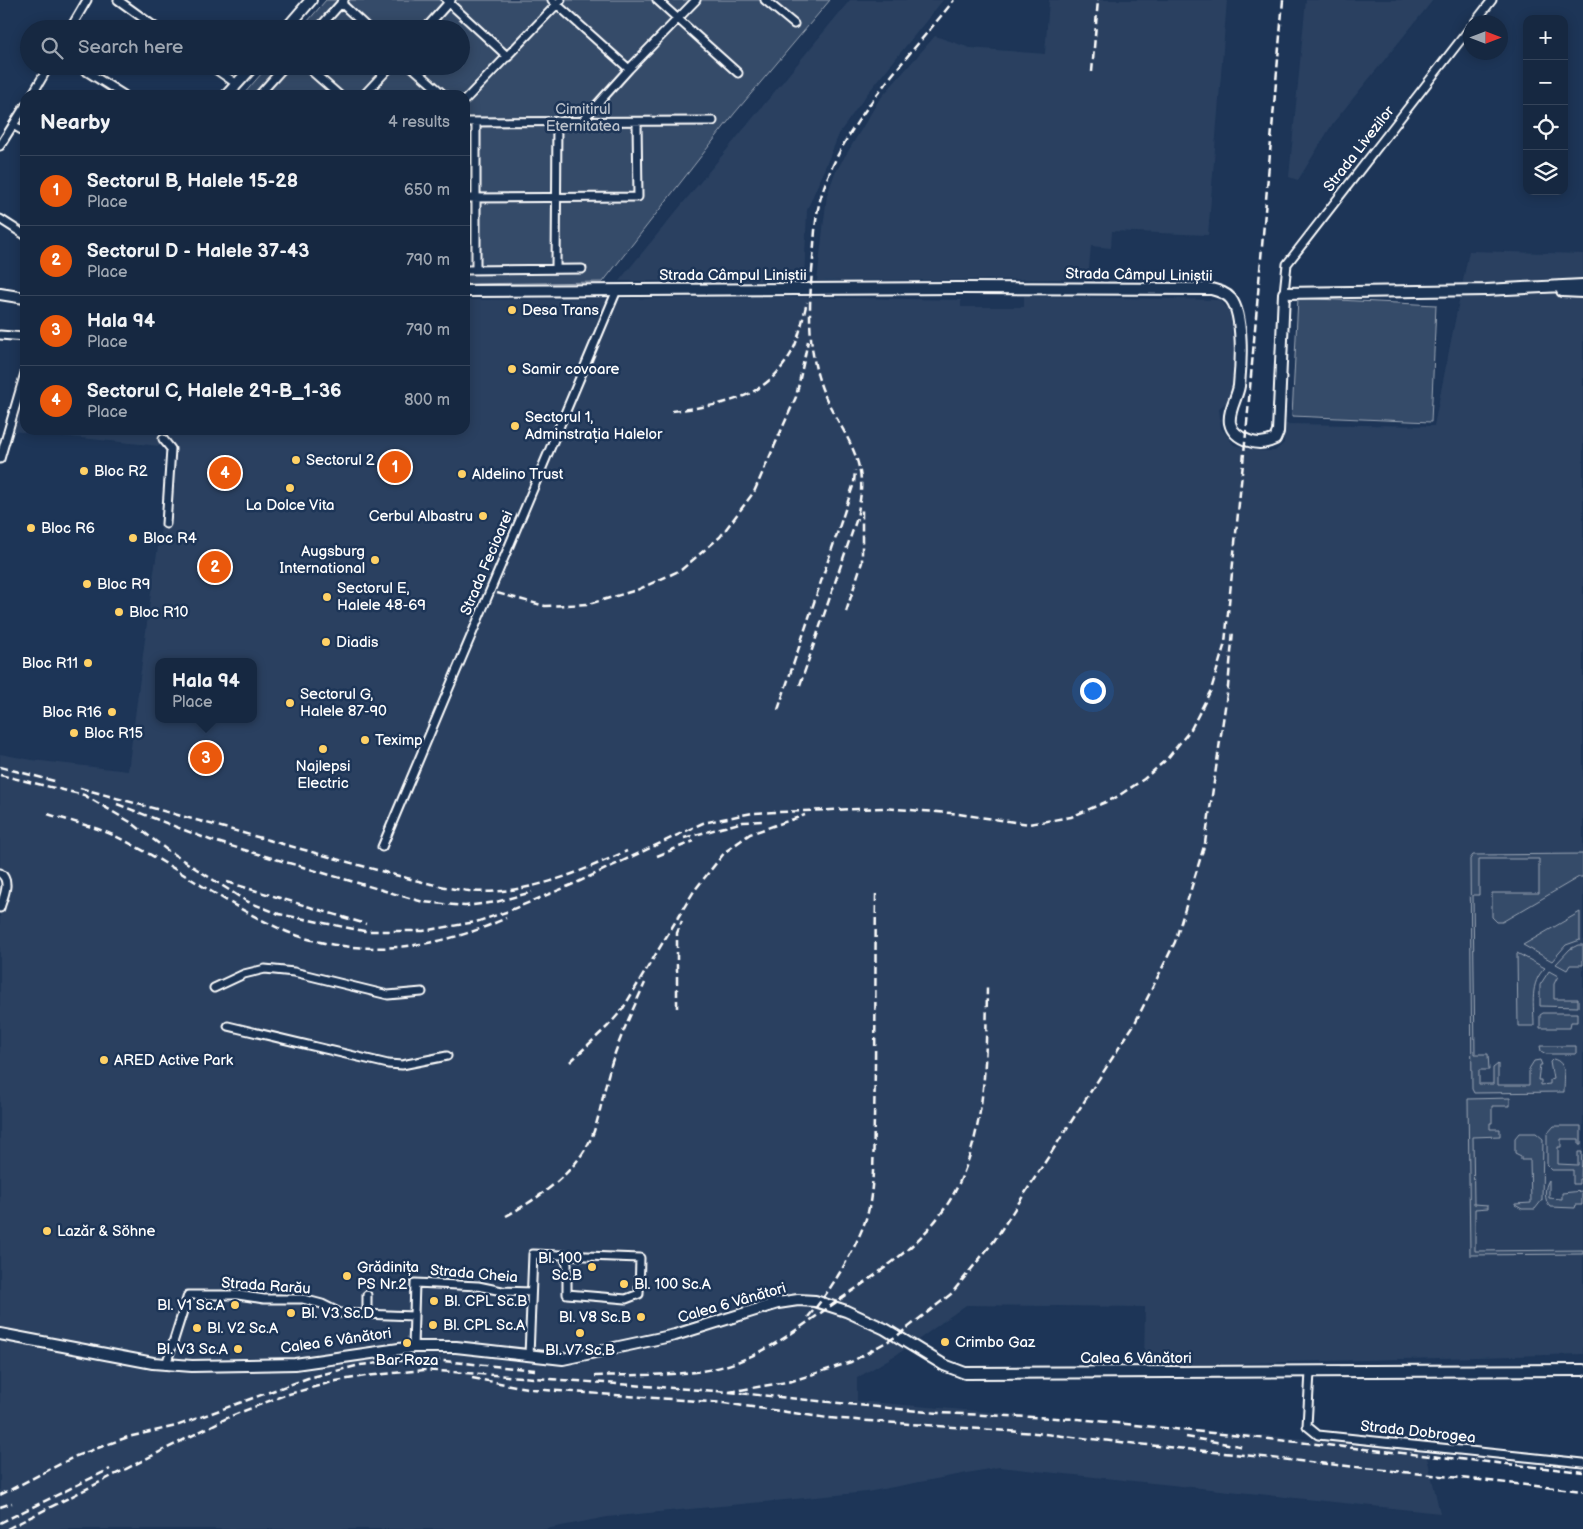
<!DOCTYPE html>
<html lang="en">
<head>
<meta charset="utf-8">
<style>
  body { margin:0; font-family:"Balsamiq Sans",sans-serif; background:#23344c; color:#f1f3f6 }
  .controls { position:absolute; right:15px; top:15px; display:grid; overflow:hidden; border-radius:10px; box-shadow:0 2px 12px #0003 }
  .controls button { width:45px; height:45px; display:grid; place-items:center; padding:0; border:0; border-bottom:1px solid #35445a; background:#162841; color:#f1f3f6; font:25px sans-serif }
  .compass { position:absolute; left:1463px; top:15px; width:45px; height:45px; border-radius:50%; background:#162841; box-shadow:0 2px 12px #0003; rotate:90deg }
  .you { position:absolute; left:1092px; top:690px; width:18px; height:18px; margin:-12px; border:4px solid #fff; border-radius:50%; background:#1a73e8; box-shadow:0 0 0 8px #1a73e833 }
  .badge { display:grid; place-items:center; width:32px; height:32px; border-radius:50%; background:#ea580c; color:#fff; font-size:16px; font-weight:700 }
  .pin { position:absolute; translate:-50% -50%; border:2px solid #fff; box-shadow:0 1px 5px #0006 }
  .popup { position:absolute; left:155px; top:658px; width:102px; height:65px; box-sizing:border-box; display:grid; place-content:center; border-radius:10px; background:#162841; filter:drop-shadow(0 1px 4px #0005); font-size:16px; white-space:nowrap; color:#9ea6b1 }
  .popup b { font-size:19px; color:#f1f3f6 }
  .popup::after { content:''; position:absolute; left:50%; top:100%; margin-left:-10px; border:10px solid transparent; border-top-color:#162841 }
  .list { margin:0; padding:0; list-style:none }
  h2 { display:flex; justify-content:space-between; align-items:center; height:65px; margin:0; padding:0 20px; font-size:21px }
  h2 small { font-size:16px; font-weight:400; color:#9ea6b1 }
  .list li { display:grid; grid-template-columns:32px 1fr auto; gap:15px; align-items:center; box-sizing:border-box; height:70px; padding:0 20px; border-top:1px solid #35445a }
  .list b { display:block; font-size:19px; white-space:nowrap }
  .list p { margin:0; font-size:16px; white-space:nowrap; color:#9ea6b1 }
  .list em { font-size:16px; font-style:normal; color:#9ea6b1 }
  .icon { flex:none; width:28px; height:28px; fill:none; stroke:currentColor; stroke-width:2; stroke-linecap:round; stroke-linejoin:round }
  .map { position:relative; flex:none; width:1583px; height:1529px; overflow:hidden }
  .search { position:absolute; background:#162841; box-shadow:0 2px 12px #0003; left:20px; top:20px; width:450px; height:55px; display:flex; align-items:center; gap:12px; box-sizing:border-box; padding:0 18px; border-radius:28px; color:#9ea6b1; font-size:19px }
  .panel { position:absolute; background:#162841; box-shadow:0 2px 12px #0003; left:20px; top:90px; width:450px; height:345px; border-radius:15px }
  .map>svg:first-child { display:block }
</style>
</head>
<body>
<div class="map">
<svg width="1583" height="1529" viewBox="0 0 1583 1529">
  <rect width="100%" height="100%" fill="#1d3557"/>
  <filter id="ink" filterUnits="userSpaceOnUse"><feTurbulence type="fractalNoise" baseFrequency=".02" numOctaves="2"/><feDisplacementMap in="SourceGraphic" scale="10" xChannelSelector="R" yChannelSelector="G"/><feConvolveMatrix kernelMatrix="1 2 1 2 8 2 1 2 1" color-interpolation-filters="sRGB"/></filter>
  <g filter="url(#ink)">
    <!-- built -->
    <path fill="#2a4161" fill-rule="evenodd" d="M 850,0 L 943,0 L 867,94 L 840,132 L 807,210 L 804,281 L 619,281 Z
      M 1049,0 L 1227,0 L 1208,235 L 1112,231 L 1111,248 L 1091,246 L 1088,279 L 817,281 L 827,195 L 835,173 L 879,100 L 935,36 L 970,48 L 1045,54 Z
      M 1306,0 L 1433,0 L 1333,123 L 1298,180 L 1289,177 Z
      M 1469,251 L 1583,254 L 1583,1354 L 1144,1366 L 1145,1307 L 966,1305 L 904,1350 L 857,1378 L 857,1401 L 1425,1449 L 1440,1513 L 999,1467 L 867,1492 L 607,1517 L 546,1529 L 0,1529 L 0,754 L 32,760 L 128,771 L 152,585 L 162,521 L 170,447 L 12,431 L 25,380 L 25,430 L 465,430 L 465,300 L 804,297 L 961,300 L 961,307 L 1024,307 L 1024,296 L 1219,300 L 1232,313 L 1234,385 L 1228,401 L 1219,408 L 1221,428 L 1234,445 L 1262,451 L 1275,451 L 1284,443 L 1284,424 L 1434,426 ZM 158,662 L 254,662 L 254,719 L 158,719 Z"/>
    <!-- green -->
    <path fill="#364b69" stroke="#9aa5b4" d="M 326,0 L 830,0 L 734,114 L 603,282 L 465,284 L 465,95 L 243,95 L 268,66 L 461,66 L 461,29 L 301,29 Z
      M 1298,298 L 1436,305 L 1431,422 L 1292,416 Z
      M 1583,854 L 1583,877 L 1579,877 L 1502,922 L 1497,922 L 1492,917 L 1492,893 L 1539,893 L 1539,859 L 1479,859 L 1479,895 L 1473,895 L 1475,1054 L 1488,1054 L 1489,1070 L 1479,1070 L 1479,1084 L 1493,1084 L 1493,1068 L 1498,1064 L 1498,1085 L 1529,1085 L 1529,1069 L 1534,1061 L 1540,1060 L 1542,1065 L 1540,1065 L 1538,1080 L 1541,1080 L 1541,1085 L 1550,1084 L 1550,1080 L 1553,1079 L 1550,1062 L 1553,1059 C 1568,1062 1564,1080 1564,1092 L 1474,1093 L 1472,1089 L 1470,859 L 1473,855 Z
      M 1580,912 L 1580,940 L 1566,945 L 1552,961 L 1523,945 Z
      M 1578,945 L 1583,945 L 1583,965 L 1570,965 L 1567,970 L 1556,964 L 1570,949 Z
      M 1517,953 L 1545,968 C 1529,983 1534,1005 1534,1026 L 1518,1026 Z
      M 1549,971 L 1558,976 L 1554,984 L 1554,999 L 1578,999 L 1578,1007 L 1540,1006 L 1540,985 Z
      M 1543,1013 L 1577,1013 L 1577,1022 L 1571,1022 L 1570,1028 L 1540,1028 L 1540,1015 Z
      M 1540,1046 L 1576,1046 L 1576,1054 L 1546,1054 L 1541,1051 Z
      M 1510,1098 L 1510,1106 L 1492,1106 L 1492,1123 L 1490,1123 L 1490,1129 L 1500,1129 L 1500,1136 L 1473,1137 L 1474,1204 L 1488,1205 L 1488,1208 L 1475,1209 L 1475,1251 L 1583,1250 L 1583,1254 L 1470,1255 L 1468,1099 Z
      M 1554,1126 L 1581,1126 L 1581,1145 L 1579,1145 L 1579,1139 L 1561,1139 L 1561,1147 L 1558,1147 L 1558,1164 L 1578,1165 L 1578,1152 L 1582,1152 L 1581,1179 L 1579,1179 L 1579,1184 L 1573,1184 L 1573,1170 L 1552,1170 L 1547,1165 L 1547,1134 Z
      M 1519,1133 L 1536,1133 L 1543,1139 L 1542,1200 L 1535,1209 L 1522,1209 L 1515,1205 L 1515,1204 L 1531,1203 L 1530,1160 L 1521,1160 L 1521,1156 L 1515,1153 L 1515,1138 Z
      M 1549,1180 L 1549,1198 L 1562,1199 L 1562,1193 L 1582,1191 L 1582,1205 L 1576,1205 L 1575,1208 L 1550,1207 C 1544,1201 1544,1187 1549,1180 Z"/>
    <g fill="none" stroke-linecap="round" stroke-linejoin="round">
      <defs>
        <path id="street" d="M 118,0 L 158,29
          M 446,0 L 508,57
          M 552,0 L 629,69
          M 657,0 L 738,73
          M 765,0 L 794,24
          M 341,3 L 369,29
          M 1475,22 L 1492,0
          M 70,29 L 87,0
          M 318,29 L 344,0
          M 425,29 L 451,0
          M 78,66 L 124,95
          M 211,66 L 237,84
          M 306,66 L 339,95
          M 411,66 L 444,95
          M 32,95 L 49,66
          M 259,95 L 285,66
          M 364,95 L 391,66
          M 465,100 L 561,0
          M 583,120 L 629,69 L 696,0
          M 465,122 L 713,121
          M 476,122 L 476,270
          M 13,125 L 25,132
          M 0,146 L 25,106
          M 465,198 L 638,197 L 637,122
          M 0,219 L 25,235
          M 556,269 L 557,121
          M 465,270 L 582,269
          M 1284,293 L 1287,264 L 1470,28
          M 0,335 L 25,337
          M 163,439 L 171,449 L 166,524
          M 0,459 L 25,373
          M 382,847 L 617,290
          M 0,873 C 12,881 3,897 0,908
          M 214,988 L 244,974 L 265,969 L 294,972 L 388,995 L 422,992
          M 228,1026 L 388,1064 L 402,1065 L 447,1056
          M 367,1314 L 367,1295
          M 413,1347 L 415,1283 L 478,1286 L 502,1291 L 531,1292
          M 529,1356 L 533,1254 L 640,1258 L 639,1294 L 626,1299 L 567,1294 L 567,1264 L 563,1255
          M 166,1365 L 188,1295 L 238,1295 L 264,1299 L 303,1299 L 322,1304 L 340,1313 L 413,1316
          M 1310,1372 L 1307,1426 L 1318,1435 L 1583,1463"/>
        <path id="secondary" d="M 286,29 L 311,0
          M 227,95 L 253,66
          M 465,291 L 960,288 L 1211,289 C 1219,291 1226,293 1231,299 C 1244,316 1241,365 1239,386 C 1237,398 1228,411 1230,423 C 1232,433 1240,438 1249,441 C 1257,444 1267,443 1275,439 L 1278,432 L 1284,293 L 1486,290 L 1583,285
          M 1562,291 L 1583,292
          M 0,294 L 25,298
          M 0,1334 L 153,1363 L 192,1366 L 295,1364 L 413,1347 L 456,1347 L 563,1359 L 675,1335 L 778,1303 L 798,1300 L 815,1301 L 846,1311 L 885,1329 L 944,1365 L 965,1373 L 1583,1370"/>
      </defs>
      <!-- street casing -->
      <use href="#street" stroke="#fff" stroke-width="11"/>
      <!-- secondary casing -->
      <use href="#secondary" stroke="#fff" stroke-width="14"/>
      <!-- street -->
      <use href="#street" stroke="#1d3557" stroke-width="7"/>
      <!-- secondary -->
      <use href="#secondary" stroke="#1d3557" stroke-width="10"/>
      <!-- rail -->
      <path stroke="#fff" stroke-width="2.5" stroke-dasharray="8 4" stroke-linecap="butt" d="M 1092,72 L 1098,0
        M 672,411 C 723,405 766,400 793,350 C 800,335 803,317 807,302
        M 497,593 L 545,606 L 589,604 L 637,590 L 681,570 L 720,537 L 754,492 L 796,397 L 808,341
        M 846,612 L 862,562 L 862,510
        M 800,685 L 857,518 C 859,505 862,493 861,480 C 858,442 829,415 819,380 C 808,345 809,307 812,271 C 814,252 814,233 817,214 C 831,135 905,62 954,0
        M 778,710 L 854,483 L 855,470
        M 0,767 L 58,782
        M 0,775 L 84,795 L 132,823 L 167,850 L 246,901 L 279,914 L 364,931 L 423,931 L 476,922 L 506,912 L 576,883 L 703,823 L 752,813 L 883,808 L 951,813 L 1029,824 L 1071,817 L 1115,798 L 1144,779 L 1167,759 L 1191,729 L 1211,690 L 1225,643 L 1247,423 L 1283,0
        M 80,788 L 395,875 C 419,881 444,888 469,891 C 526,896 577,873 627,851
        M 117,804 L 210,840 L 423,902 L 465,906 L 496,902 L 532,892
        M 48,814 C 69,821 93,826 113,835 C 172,863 225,905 285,931 C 355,960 440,949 506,918
        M 684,838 L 743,822 L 762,821
        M 657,856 L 694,841
        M 227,882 L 366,924
        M 677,1008 L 677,933 L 682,921
        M 570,1062 L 608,1026 L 622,1010 L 694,891 L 725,852 L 750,834 L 805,815
        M 506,1216 C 541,1197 580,1170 594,1131 C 601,1110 604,1089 610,1068 C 619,1039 632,1011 645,983
        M 808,1317 C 830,1292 859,1245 868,1212 C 875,1182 873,1148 874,1118 C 876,1043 875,968 876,894
        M 595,1376 C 638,1374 693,1378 734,1363 C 766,1352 794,1332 822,1312 C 874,1275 933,1242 960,1181 C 987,1121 986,1051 987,987
        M 472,1378 L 532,1389 L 724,1403 L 828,1418 L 1035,1433 L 1583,1491
        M 729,1392 L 792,1381 L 851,1362 L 897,1336 L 951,1294 L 994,1241 L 1135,1023 L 1175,942 L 1205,843 L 1228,687 L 1233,630
        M 1186,1437 L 1245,1447
        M 0,1495 L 76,1456 L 128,1437 L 176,1426 L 308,1378 L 360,1365 L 423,1359 L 535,1370
        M 0,1507 L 12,1503
        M 0,1523 L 110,1469
        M 7,1529 L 231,1416 L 282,1396 L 336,1381 L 365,1376 L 424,1370 L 729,1392 L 938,1413 L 1078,1419 L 1583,1472"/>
    </g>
  </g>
  <!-- markers -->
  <g fill="#ffd166" stroke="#1d3557" stroke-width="2">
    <circle cx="512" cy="310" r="5"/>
    <circle cx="512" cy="369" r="5"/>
    <circle cx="515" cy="426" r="5"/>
    <circle cx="296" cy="460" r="5"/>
    <circle cx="84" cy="471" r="5"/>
    <circle cx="462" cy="474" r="5"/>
    <circle cx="290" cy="488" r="5"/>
    <circle cx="483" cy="516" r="5"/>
    <circle cx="31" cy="528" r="5"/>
    <circle cx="133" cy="538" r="5"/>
    <circle cx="375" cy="560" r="5"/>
    <circle cx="87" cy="584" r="5"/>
    <circle cx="327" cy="597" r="5"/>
    <circle cx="119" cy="612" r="5"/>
    <circle cx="326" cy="642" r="5"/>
    <circle cx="88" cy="663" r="5"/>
    <circle cx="290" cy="703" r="5"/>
    <circle cx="112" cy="712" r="5"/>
    <circle cx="74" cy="733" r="5"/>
    <circle cx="365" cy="740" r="5"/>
    <circle cx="323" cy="749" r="5"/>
    <circle cx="104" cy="1060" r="5"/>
    <circle cx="47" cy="1231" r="5"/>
    <circle cx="592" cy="1267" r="5"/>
    <circle cx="347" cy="1276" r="5"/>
    <circle cx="624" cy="1284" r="5"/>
    <circle cx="434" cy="1301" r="5"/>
    <circle cx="235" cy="1305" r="5"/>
    <circle cx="291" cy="1313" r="5"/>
    <circle cx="641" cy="1317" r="5"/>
    <circle cx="433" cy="1325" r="5"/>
    <circle cx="197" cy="1328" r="5"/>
    <circle cx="580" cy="1333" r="5"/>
    <circle cx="945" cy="1342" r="5"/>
    <circle cx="407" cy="1343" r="5"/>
    <circle cx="238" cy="1349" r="5"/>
  </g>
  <g text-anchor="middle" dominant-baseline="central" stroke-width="5" stroke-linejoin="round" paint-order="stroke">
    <!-- park labels -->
    <g font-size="15" fill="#b9c0ca" stroke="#1d3557">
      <text x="583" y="109">Cimitirul<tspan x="583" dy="17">Eternitatea</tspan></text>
    </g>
    <!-- street labels -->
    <g font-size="15" fill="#fff" stroke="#1d3557">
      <text transform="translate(1359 149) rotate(-52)">Strada Livezilor</text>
      <text x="733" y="275">Strada Câmpul Liniștii</text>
      <text transform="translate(1139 275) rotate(1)">Strada Câmpul Liniștii</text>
      <text transform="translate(487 563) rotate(-67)">Strada Fecioarei</text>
      <text transform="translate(474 1274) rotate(5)">Strada Cheia</text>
      <text transform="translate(266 1286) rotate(4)">Strada Rarău</text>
      <text transform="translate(732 1303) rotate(-16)">Calea 6 Vânători</text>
      <text transform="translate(336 1341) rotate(-8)">Calea 6 Vânători</text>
      <text x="1136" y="1358">Calea 6 Vânători</text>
      <text transform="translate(1418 1432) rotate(6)">Strada Dobrogea</text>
    </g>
    <!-- poi labels -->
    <g font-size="15" fill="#fff" stroke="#1d3557" text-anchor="start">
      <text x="522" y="310">Desa Trans</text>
      <text x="522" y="369">Samir covoare</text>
      <text x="525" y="417">Sectorul 1,<tspan x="525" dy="17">Adminstrația Halelor</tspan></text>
      <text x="306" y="460">Sectorul 2</text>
      <text x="94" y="471">Bloc R2</text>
      <text x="472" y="474">Aldelino Trust</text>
      <text x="290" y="505" text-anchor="middle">La Dolce Vita</text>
      <text x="473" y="516" text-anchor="end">Cerbul Albastru</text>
      <text x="41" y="528">Bloc R6</text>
      <text x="143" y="538">Bloc R4</text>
      <text x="365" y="551" text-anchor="end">Augsburg<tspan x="365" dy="17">International</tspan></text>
      <text x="97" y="584">Bloc R9</text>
      <text x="337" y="588">Sectorul E,<tspan x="337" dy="17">Halele 48-69</tspan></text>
      <text x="129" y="612">Bloc R10</text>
      <text x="336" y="642">Diadis</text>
      <text x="78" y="663" text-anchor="end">Bloc R11</text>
      <text x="300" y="694">Sectorul G,<tspan x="300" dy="17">Halele 87-90</tspan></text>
      <text x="102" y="712" text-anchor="end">Bloc R16</text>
      <text x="84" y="733">Bloc R15</text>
      <text x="375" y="740">Teximp</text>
      <text x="323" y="766" text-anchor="middle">Najlepsi<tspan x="323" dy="17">Electric</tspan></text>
      <text x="114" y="1060">ARED Active Park</text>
      <text x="57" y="1231">Lazăr &amp; Söhne</text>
      <text x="582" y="1258" text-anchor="end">Bl. 100<tspan x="582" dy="17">Sc.B</tspan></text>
      <text x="357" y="1267">Grădinița<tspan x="357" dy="17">PS Nr.2</tspan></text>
      <text x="634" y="1284">Bl. 100 Sc.A</text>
      <text x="444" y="1301">Bl. CPL Sc.B</text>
      <text x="225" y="1305" text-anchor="end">Bl. V1 Sc.A</text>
      <text x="301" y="1313">Bl. V3 Sc.D</text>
      <text x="631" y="1317" text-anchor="end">Bl. V8 Sc.B</text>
      <text x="443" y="1325">Bl. CPL Sc.A</text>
      <text x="207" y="1328">Bl. V2 Sc.A</text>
      <text x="955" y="1342">Crimbo Gaz</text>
      <text x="228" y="1349" text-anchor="end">Bl. V3 Sc.A</text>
      <text x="580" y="1350" text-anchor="middle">Bl. V7 Sc.B</text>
      <text x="407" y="1360" text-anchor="middle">Bar Roza</text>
    </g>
  </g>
</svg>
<div class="controls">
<button>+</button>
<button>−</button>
<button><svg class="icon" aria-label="locate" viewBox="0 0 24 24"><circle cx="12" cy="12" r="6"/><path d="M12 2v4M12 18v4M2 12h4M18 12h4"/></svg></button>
<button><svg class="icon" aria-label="layers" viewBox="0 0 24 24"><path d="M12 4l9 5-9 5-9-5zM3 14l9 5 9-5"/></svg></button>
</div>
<svg class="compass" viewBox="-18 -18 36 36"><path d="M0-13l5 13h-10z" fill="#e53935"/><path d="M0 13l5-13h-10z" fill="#9ea6b1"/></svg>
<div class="you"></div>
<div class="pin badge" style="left:395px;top:467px">1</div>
<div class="pin badge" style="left:215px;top:567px">2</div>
<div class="pin badge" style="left:206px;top:758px">3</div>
<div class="popup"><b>Hala 94</b>Place</div>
<div class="pin badge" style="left:225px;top:473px">4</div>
<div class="search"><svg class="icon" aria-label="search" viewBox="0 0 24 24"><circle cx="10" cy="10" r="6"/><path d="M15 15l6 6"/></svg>Search here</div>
<section class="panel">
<h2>Nearby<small>4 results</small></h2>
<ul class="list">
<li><span class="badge">1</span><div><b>Sectorul B, Halele 15-28</b><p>Place</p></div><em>650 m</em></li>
<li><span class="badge">2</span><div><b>Sectorul D - Halele 37-43</b><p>Place</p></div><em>790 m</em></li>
<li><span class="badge">3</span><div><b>Hala 94</b><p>Place</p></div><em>790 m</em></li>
<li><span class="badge">4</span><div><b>Sectorul C, Halele 29-B_1-36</b><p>Place</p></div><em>800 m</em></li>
</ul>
</section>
</div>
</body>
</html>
